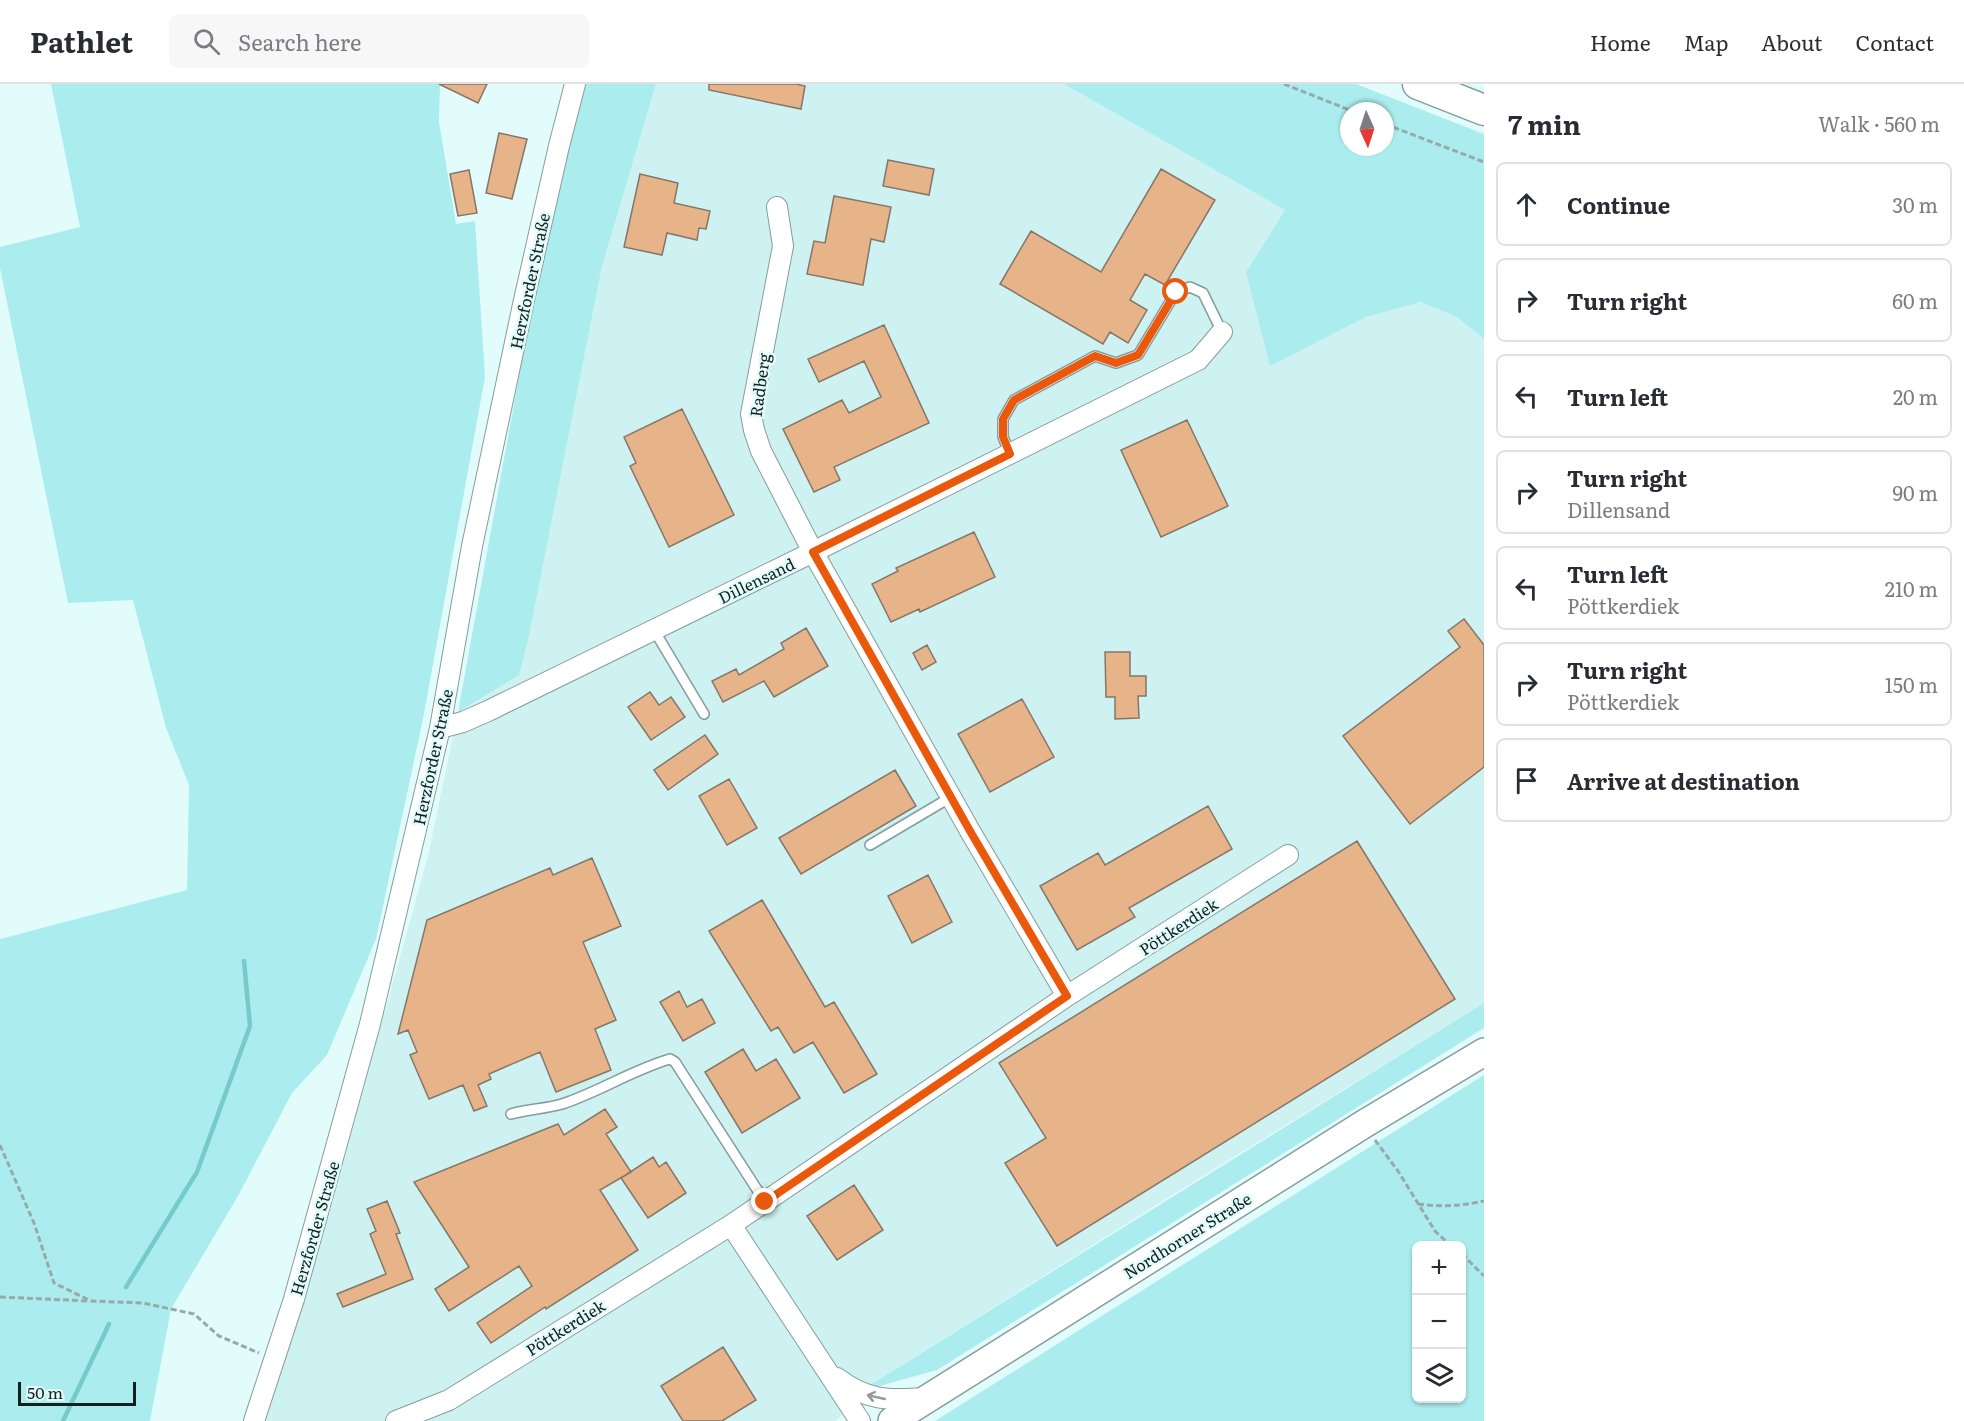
<!DOCTYPE html>
<html lang="en">
<head>
<meta charset="utf-8">
<style>
  body { margin:0; font-family:Literata,serif; background:#f7f7f7; color:#2b2b33 }
  .controls { position:absolute; right:18px; bottom:18px; display:grid; overflow:hidden; border-radius:9px; box-shadow:0 2px 4px #0004 }
  .controls button { width:54px; height:54px; display:grid; place-items:center; padding:0; border:0; border-bottom:2px solid #e1e1e2; background:#fff; color:#2b2b33; font:30px sans-serif }
  .compass { position:absolute; left:1340px; top:18px; width:54px; height:54px; border-radius:50%; background:#fff; box-shadow:0 2px 4px #0004; rotate:177deg }
  .scale { position:absolute; left:18px; bottom:15px; width:118px; box-sizing:border-box; padding-left:6px; border:3px solid #151f1f; border-top:0; font-size:16px; line-height:21px; white-space:nowrap; color:#151f1f; -webkit-text-stroke:4px #e2fcfc; paint-order:stroke }
  .stop { position:absolute; width:18px; height:18px; margin:-14px; border:4px solid #ea580c; border-radius:50%; background:#fff }
  .stop.end { background:#ea580c; border-color:#fff; box-shadow:0 2px 6px #0008 }
  .list { margin:0; padding:0; list-style:none }
  h2 { display:flex; justify-content:space-between; align-items:center; height:78px; margin:0; padding:0 24px; font-size:26px }
  h2 small { font-size:20px; font-weight:400; color:#7c7c81 }
  .list li { display:grid; grid-template-columns:39px 1fr auto; gap:18px; align-items:center; box-sizing:border-box; height:84px; margin:0 12px 12px; padding:0 12px; border:2px solid #e1e1e2; border-radius:9px }
  .list b { display:block; font-size:22px; white-space:nowrap }
  .list p { margin:0; font-size:20px; white-space:nowrap; color:#7c7c81 }
  .list em { font-size:20px; font-style:normal; color:#7c7c81 }
  .icon { flex:none; width:33px; height:33px; fill:none; stroke:currentColor; stroke-width:2; stroke-linecap:round; stroke-linejoin:round }
  .map { position:relative; flex:none; width:1484px; height:1337px; overflow:hidden }
  header { display:flex; align-items:center; gap:36px; box-sizing:border-box; height:84px; padding:0 30px; background:#fff; border-bottom:2px solid #e1e1e2 }
  header strong { font-size:28px }
  nav { display:flex; gap:33px; margin-inline-start:auto; font-size:21px }
  .search { width:420px; height:54px; background:#f7f7f7; display:flex; align-items:center; gap:15px; box-sizing:border-box; padding:0 21px; border-radius:9px; color:#7c7c81; font-size:22px }
  main { display:flex }
  aside { flex:1; background:#fff }
  .map>svg:first-child { display:block }
</style>
</head>
<body>
<header>
<strong>Pathlet</strong>
<div class="search"><svg class="icon" aria-label="search" viewBox="0 0 24 24"><circle cx="10" cy="10" r="6"/><path d="M15 15l6 6"/></svg>Search here</div>
<nav><a>Home</a><a>Map</a><a>About</a><a>Contact</a></nav>
</header>
<main>
<div class="map">
<svg width="1484" height="1337" viewBox="0 0 1484 1337">
  <rect width="100%" height="100%" fill="#e2fcfc"/>
  <!-- built -->
  <path fill="#cef1f2" d="M 656,0 L 1064,0 L 1285,126 L 1246,188 L 1271,281 L 1366,233 L 1421,218 L 1457,233 L 1484,255 L 1484,919 L 1193,1098 L 870,1301 L 836,1337 L 264,1337 L 306,1213 L 428,772 L 458,628 L 519,590 L 529,552 L 602,181 Z"/>
  <!-- green -->
  <path fill="#abedee" fill-rule="evenodd" d="M 51,0 L 440,0 L 439,38 L 456,140 L 475,137 L 485,293 L 423,635 L 376,855 L 327,971 L 292,1009 L 238,1112 L 171,1225 L 150,1337 L 0,1337 L 0,855 L 187,806 L 189,701 L 166,644 L 133,516 L 68,519 L 0,184 L 0,163 L 80,143 Z
    M 576,0 L 656,0 L 602,182 L 529,552 L 519,591 L 458,628 L 561,62 Z
    M 1064,0 L 1356,0 L 1484,50 L 1484,255 L 1457,233 L 1421,218 L 1366,233 L 1270,282 L 1246,188 L 1285,126 ZM 1349,27 L 1385,27 L 1385,63 L 1349,63 Z
    M 1484,919 L 1484,944 L 937,1286 L 883,1301 L 868,1309 L 870,1301 Z
    M 1484,991 L 1484,1337 L 935,1337 ZM 1416,1162 L 1462,1162 L 1462,1314 L 1416,1314 Z"/>
  <g fill="none" stroke-linecap="round" stroke-linejoin="round">
    <!-- stream -->
    <path stroke="#76cacc" stroke-width="4.5" d="M 126,1203 L 197,1088 L 250,942 L 244,877
      M 63,1337 L 109,1240"/>
  </g>
  <!-- building -->
  <path fill="#e6b488" stroke="#867669" stroke-width="1.5" d="M 439,0 L 487,0 L 478,19 Z
    M 709,0 L 796,0 L 805,2 L 801,25 L 709,6 Z
    M 499,49 L 527,55 L 512,115 L 486,109 Z
    M 888,76 L 934,85 L 929,111 L 883,102 Z
    M 1161,85 L 1215,116 L 1165,201 L 1145,190 L 1130,216 L 1147,226 L 1128,259 L 1110,248 L 1103,260 L 1000,200 L 1031,147 L 1101,188 Z
    M 469,86 L 477,129 L 458,132 L 450,90 Z
    M 640,90 L 678,99 L 674,119 L 710,127 L 706,145 L 699,144 L 697,156 L 667,149 L 662,171 L 624,163 Z
    M 834,112 L 891,123 L 884,158 L 871,155 L 863,201 L 807,190 L 814,157 L 825,159 Z
    M 884,241 L 929,339 L 834,383 L 840,396 L 814,408 L 783,345 L 842,316 L 849,329 L 881,313 L 864,277 L 819,298 L 808,275 Z
    M 682,325 L 734,431 L 669,463 L 630,382 L 636,379 L 624,353 Z
    M 1187,336 L 1228,422 L 1161,453 L 1121,366 Z
    M 974,448 L 995,493 L 920,528 L 919,525 L 891,538 L 872,500 L 898,487 L 896,484 Z
    M 1464,535 L 1484,561 L 1484,683 L 1410,740 L 1343,652 L 1460,563 L 1448,547 Z
    M 806,544 L 828,582 L 774,613 L 764,597 L 723,618 L 712,597 L 736,585 L 739,591 L 784,565 L 781,559 Z
    M 927,561 L 936,578 L 922,586 L 913,569 Z
    M 1105,568 L 1130,568 L 1130,592 L 1146,592 L 1146,612 L 1138,612 L 1139,634 L 1115,635 L 1115,613 L 1106,613 Z
    M 650,608 L 659,621 L 671,613 L 685,633 L 651,656 L 628,623 Z
    M 1022,615 L 1054,673 L 990,708 L 958,650 Z
    M 705,651 L 718,670 L 668,706 L 654,686 Z
    M 895,686 L 916,722 L 801,790 L 779,754 Z
    M 729,695 L 757,744 L 727,761 L 699,712 Z
    M 1208,722 L 1232,765 L 1129,824 L 1135,833 L 1077,866 L 1040,802 L 1098,769 L 1105,781 Z
    M 1357,757 L 1455,915 L 1057,1162 L 1005,1079 L 1046,1054 L 999,979 Z
    M 592,774 L 621,842 L 583,858 L 616,936 L 595,945 L 611,986 L 556,1008 L 540,968 L 489,990 L 491,995 L 478,1001 L 487,1022 L 474,1027 L 463,1001 L 429,1015 L 410,971 L 417,968 L 408,946 L 398,950 L 427,836 L 550,784 L 553,791 Z
    M 928,791 L 952,838 L 912,859 L 888,812 Z
    M 762,816 L 825,923 L 834,918 L 877,990 L 844,1009 L 813,958 L 794,969 L 778,943 L 771,947 L 709,847 Z
    M 679,907 L 687,923 L 702,915 L 715,939 L 683,957 L 660,918 Z
    M 743,965 L 756,987 L 776,975 L 800,1014 L 742,1049 L 705,988 Z
    M 605,1025 L 617,1043 L 606,1050 L 631,1088 L 600,1106 L 638,1166 L 546,1225 L 545,1223 L 491,1259 L 477,1239 L 532,1202 L 519,1182 L 449,1227 L 435,1205 L 469,1183 L 414,1098 L 558,1040 L 564,1051 Z
    M 653,1073 L 659,1083 L 666,1078 L 686,1109 L 648,1134 L 621,1094 Z
    M 854,1101 L 883,1146 L 837,1176 L 807,1132 Z
    M 387,1117 L 400,1149 L 396,1150 L 413,1195 L 343,1223 L 337,1210 L 386,1190 L 370,1150 L 376,1147 L 367,1125 Z
    M 723,1263 L 756,1316 L 722,1337 L 683,1337 L 661,1302 Z"/>
  <g fill="none" stroke-linecap="round" stroke-linejoin="round">
    <defs>
      <path id="service" d="M 1010,370 L 1003,353 L 1003,335 L 1014,316 L 1095,272 L 1116,279 L 1138,271 L 1176,208 L 1190,203 L 1203,209 L 1222,248
        M 654,546 L 704,630
        M 870,761 L 951,713
        M 511,1030 C 528,1025 545,1025 562,1020 C 599,1008 632,986 670,975 L 675,978 L 765,1118"/>
      <path id="minor" d="M 440,644 L 463,638 L 488,627 L 813,468 L 1198,276 L 1222,248
        M 1067,912 L 1288,771
        M 731,1141 L 860,1337
        M 837,1294 C 869,1318 889,1316 928,1314
        M 254,1337 L 294,1215 L 370,940 L 440,644 L 472,462 L 524,216 L 559,62 L 575,0
        M 396,1337 L 449,1316 L 731,1141 L 1067,912 L 970,747 L 813,468 L 761,367 L 754,346 L 751,330 L 783,162 L 777,123"/>
      <path id="secondary" d="M 892,1337 L 1364,1040 L 1484,968"/>
      <path id="primary" d="M 1418,0 L 1484,26"/>
    </defs>
    <!-- service casing -->
    <use href="#service" stroke="#859d9d" stroke-width="12"/>
    <!-- minor casing -->
    <use href="#minor" stroke="#859d9d" stroke-width="22"/>
    <!-- secondary casing -->
    <use href="#secondary" stroke="#859d9d" stroke-width="30"/>
    <!-- primary casing -->
    <use href="#primary" stroke="#859d9d" stroke-width="33"/>
    <!-- path -->
    <path stroke="#96aaaa" stroke-width="3" stroke-dasharray="6 3" stroke-linecap="butt" d="M 1284,0 L 1352,27
      M 1385,40 L 1484,78
      M 1375,1056 L 1398,1087 L 1435,1147 L 1451,1162
      M 0,1061 L 34,1139 L 54,1199 L 91,1217 L 143,1219 L 194,1230 L 219,1252 L 259,1269
      M 1418,1120 C 1441,1123 1462,1122 1484,1117
      M 1462,1170 L 1484,1192
      M 0,1213 L 89,1217"/>
    <!-- service -->
    <use href="#service" stroke="#fff" stroke-width="9"/>
    <!-- minor -->
    <use href="#minor" stroke="#fff" stroke-width="20"/>
    <!-- secondary -->
    <use href="#secondary" stroke="#fff" stroke-width="27"/>
    <!-- primary -->
    <use href="#primary" stroke="#fff" stroke-width="30"/>
  </g>
  <!-- one-way arrows -->
  <defs><path id="oneway-shaft" d="M-6 0H5M1.5-3L5.5 0L1.5 3" fill="none" stroke-width="1.6" stroke-linecap="round" stroke-linejoin="round" transform="scale(1.5)"/></defs>
  <use stroke="#969a9a" href="#oneway-shaft" transform="translate(876 1313) rotate(-167)"/>
  <g fill="none" stroke-linecap="round" stroke-linejoin="round">
    <!-- route -->
    <path stroke="#ea580c" stroke-width="8" d="M 765,1118 L 1067,912 L 970,747 L 813,468 L 1010,370 L 1003,353 L 1003,335 L 1014,316 L 1095,272 L 1116,279 L 1138,271 L 1176,208"/>
  </g>
  <g text-anchor="middle" dominant-baseline="central" stroke-width="5" stroke-linejoin="round" paint-order="stroke">
    <!-- street labels -->
    <g font-size="16" fill="#151f1f" stroke="#e2fcfc">
      <text transform="translate(529 197) rotate(-78)">Herzforder Straße</text>
      <text transform="translate(759 301) rotate(-82)">Radberg</text>
      <text transform="translate(756 496) rotate(-26)">Dillensand</text>
      <text transform="translate(432 673) rotate(-78)">Herzforder Straße</text>
      <text transform="translate(1178 842) rotate(-33)">Pöttkerdiek</text>
      <text transform="translate(314 1144) rotate(-74)">Herzforder Straße</text>
      <text transform="translate(1187 1151) rotate(-32)">Nordhorner Straße</text>
      <text transform="translate(565 1243) rotate(-32)">Pöttkerdiek</text>
    </g>
  </g>
</svg>
<div class="controls">
<button>+</button>
<button>−</button>
<button><svg class="icon" aria-label="layers" viewBox="0 0 24 24"><path d="M12 4l9 5-9 5-9-5zM3 14l9 5 9-5"/></svg></button>
</div>
<svg class="compass" viewBox="-18 -18 36 36"><path d="M0-13l5 13h-10z" fill="#e53935"/><path d="M0 13l5-13h-10z" fill="#7c7c81"/></svg>
<div class="scale">50 m</div>
<div class="stop" style="left:1176px;top:208px"></div>
<div class="stop end" style="left:765px;top:1118px"></div>
</div>
<aside>
<h2>7 min<small>Walk · 560 m</small></h2>
<ul class="list">
<li><svg class="icon" aria-label="ahead" viewBox="0 0 24 24"><path d="M12 20V5M6 11l6-6 6 6"/></svg><div><b>Continue</b></div><em>30 m</em></li>
<li><svg class="icon" aria-label="right" viewBox="0 0 24 24"><path d="M7 20v-9h11M14 6l5 5-5 5"/></svg><div><b>Turn right</b></div><em>60 m</em></li>
<li><svg class="icon" aria-label="left" viewBox="0 0 24 24"><path d="M17 20v-9H6M10 6l-5 5 5 5"/></svg><div><b>Turn left</b></div><em>20 m</em></li>
<li><svg class="icon" aria-label="right" viewBox="0 0 24 24"><path d="M7 20v-9h11M14 6l5 5-5 5"/></svg><div><b>Turn right</b><p>Dillensand</p></div><em>90 m</em></li>
<li><svg class="icon" aria-label="left" viewBox="0 0 24 24"><path d="M17 20v-9H6M10 6l-5 5 5 5"/></svg><div><b>Turn left</b><p>Pöttkerdiek</p></div><em>210 m</em></li>
<li><svg class="icon" aria-label="right" viewBox="0 0 24 24"><path d="M7 20v-9h11M14 6l5 5-5 5"/></svg><div><b>Turn right</b><p>Pöttkerdiek</p></div><em>150 m</em></li>
<li><svg class="icon" aria-label="arrive" viewBox="0 0 24 24"><path d="M6 21V4h12l-3 4 3 4H6"/></svg><div><b>Arrive at destination</b></div></li>
</ul>
</aside>
</main>
</body>
</html>
